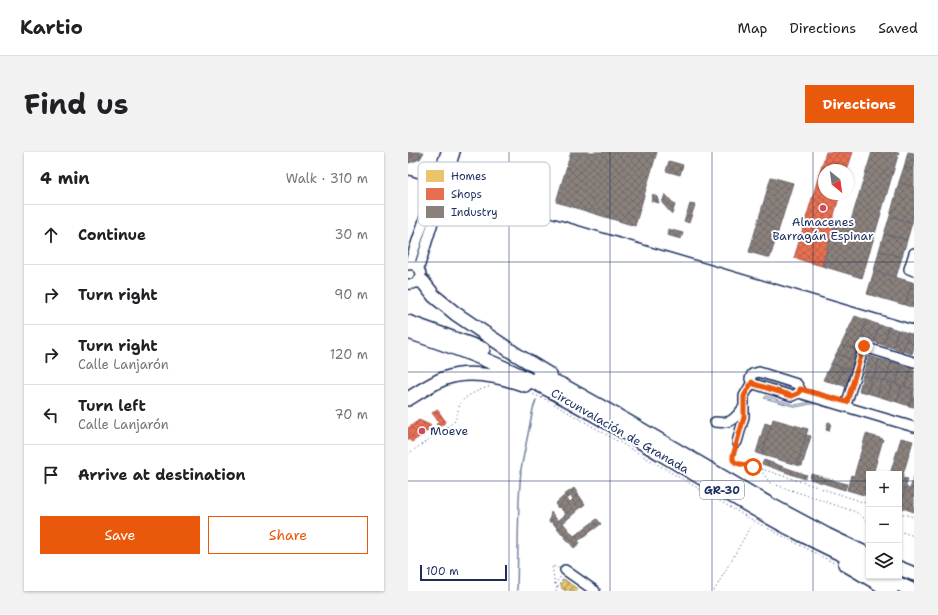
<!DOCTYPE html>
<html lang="en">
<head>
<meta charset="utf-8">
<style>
  body { margin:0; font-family:"Shantell Sans",sans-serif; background:#f2f2f2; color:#202124 }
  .controls { position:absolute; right:12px; bottom:12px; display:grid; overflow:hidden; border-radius:0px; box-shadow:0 1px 3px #0004 }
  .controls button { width:36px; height:36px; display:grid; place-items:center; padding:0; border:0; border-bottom:1px solid #e0e0e0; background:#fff; color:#202124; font:20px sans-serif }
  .compass { position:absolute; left:410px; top:12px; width:36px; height:36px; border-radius:50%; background:#fff; box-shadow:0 1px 3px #0004; rotate:151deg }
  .scale { position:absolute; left:12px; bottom:10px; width:87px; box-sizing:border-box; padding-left:4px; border:2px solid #1b2f5e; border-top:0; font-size:11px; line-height:14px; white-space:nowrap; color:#1b2f5e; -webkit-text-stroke:3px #fff; paint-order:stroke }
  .stop { position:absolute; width:12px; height:12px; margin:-9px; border:3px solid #ea580c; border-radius:50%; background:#fff }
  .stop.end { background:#ea580c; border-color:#fff; box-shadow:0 1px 4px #0008 }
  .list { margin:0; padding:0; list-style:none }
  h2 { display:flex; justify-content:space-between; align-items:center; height:52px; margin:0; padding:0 16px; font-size:17px }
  h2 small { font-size:13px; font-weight:400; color:#757577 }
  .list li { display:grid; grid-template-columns:26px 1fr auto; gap:12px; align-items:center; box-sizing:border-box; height:60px; padding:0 16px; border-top:1px solid #e0e0e0 }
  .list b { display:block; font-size:15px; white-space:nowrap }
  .list p { margin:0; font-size:13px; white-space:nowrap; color:#757577 }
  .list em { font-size:13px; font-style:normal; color:#757577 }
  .actions { display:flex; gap:8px; padding:12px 16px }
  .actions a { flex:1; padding:9px 0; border:1px solid #ea580c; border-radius:0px; text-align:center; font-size:14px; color:#ea580c }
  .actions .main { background:#ea580c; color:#fff }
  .icon { flex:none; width:22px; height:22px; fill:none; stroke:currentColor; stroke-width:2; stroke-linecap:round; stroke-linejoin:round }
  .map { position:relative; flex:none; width:506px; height:439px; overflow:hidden; border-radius:0px }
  header { display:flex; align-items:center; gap:24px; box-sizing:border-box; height:56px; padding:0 20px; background:#fff; border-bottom:1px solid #e0e0e0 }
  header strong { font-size:19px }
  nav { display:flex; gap:22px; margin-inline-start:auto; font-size:14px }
  .intro { display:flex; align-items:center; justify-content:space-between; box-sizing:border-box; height:96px; padding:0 24px }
  h1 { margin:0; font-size:28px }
  .button { padding:10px 18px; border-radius:0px; background:#ea580c; color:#fff; font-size:14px; font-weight:700 }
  main { display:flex; gap:24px; padding:0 24px }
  aside { flex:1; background:#fff; border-radius:0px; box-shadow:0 1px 3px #0004 }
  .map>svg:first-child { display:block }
</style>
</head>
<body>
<header>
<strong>Kartio</strong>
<nav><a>Map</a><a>Directions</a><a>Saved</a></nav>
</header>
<div class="intro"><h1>Find us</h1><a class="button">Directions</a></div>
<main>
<aside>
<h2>4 min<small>Walk · 310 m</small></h2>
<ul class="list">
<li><svg class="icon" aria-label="ahead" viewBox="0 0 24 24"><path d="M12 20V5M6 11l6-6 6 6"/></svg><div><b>Continue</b></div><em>30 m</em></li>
<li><svg class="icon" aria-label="right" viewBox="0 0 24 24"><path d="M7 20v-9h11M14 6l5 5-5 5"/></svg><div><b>Turn right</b></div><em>90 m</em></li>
<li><svg class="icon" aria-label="right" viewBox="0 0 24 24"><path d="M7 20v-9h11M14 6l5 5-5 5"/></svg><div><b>Turn right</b><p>Calle Lanjarón</p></div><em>120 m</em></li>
<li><svg class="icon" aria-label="left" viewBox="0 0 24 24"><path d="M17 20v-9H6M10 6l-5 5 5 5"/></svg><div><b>Turn left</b><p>Calle Lanjarón</p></div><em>70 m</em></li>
<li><svg class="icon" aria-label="arrive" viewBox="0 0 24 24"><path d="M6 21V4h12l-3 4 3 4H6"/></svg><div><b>Arrive at destination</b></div></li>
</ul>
<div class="actions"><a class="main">Save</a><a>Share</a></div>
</aside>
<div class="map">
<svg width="506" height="439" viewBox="0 0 506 439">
  <defs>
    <pattern id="grass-tufts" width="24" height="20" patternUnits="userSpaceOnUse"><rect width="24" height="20" fill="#dee1e7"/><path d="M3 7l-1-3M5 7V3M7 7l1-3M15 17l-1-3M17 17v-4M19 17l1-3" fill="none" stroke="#bec1c9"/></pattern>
    <pattern id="homes-cross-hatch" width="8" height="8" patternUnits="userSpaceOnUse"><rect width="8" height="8" fill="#e9c46a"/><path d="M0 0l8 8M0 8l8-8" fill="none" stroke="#c7a95e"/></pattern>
    <pattern id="shops-cross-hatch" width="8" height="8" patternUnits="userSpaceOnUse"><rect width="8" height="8" fill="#e76f51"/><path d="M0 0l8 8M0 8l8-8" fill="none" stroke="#ba5c46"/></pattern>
    <pattern id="industry-cross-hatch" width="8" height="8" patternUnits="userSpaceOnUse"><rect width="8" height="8" fill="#8a817c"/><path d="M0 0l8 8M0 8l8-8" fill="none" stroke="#706a69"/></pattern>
  </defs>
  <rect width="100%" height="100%" fill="#fff"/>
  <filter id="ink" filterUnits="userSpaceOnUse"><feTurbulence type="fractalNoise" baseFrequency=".025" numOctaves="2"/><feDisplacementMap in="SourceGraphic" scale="8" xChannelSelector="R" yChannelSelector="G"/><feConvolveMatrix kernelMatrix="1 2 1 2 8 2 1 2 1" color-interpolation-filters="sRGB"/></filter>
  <g filter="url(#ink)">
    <!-- grass -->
    <path fill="url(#grass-tufts)" stroke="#7c88a2" d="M 351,226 L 385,236 L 385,238 L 384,238 L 352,229 Z"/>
    <!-- garden -->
    <path fill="#dee1e7" stroke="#7c88a2" d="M 358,244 L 387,253 L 403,250 L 408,250 L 420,253 L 421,256 L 409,252 L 403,252 L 388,255 L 356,246 Z"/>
    <!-- homes -->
    <path fill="url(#homes-cross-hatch)" stroke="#ab9766" d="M 156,427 L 160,430 L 156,438 L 153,436 L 154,434 L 152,433 Z
      M 160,430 L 165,434 L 162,439 L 159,437 L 158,439 L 156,438 Z
      M 165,434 L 170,437 L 169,439 L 162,439 Z"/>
    <!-- shops -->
    <path fill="url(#shops-cross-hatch)" stroke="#aa5c55" d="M 418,0 L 445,0 L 439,18 L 416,18 L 416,42 L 432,42 L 424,70 L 427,71 L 414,114 L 386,106 Z
      M 29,257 L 38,270 L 31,275 L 28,272 L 31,270 L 24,261 Z
      M 11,268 L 22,273 L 24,276 L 4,290 L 0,287 L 0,276 Z"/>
    <!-- industry -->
    <path fill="url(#industry-cross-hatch)" stroke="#696873" fill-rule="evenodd" d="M 0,0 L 16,0 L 12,7 L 1,11 L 0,10 Z
      M 163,0 L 249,0 L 227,74 L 148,50 Z
      M 464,0 L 491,0 L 454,126 L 414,114 L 427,71 L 441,75 Z
      M 500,0 L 506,1 L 506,18 L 496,15 Z
      M 261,9 L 275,13 L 272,23 L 258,19 Z
      M 496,15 L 506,18 L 506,35 L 491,30 Z
      M 363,25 L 385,31 L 362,106 L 341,100 Z
      M 491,30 L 506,35 L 506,65 L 504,71 L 482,64 Z
      M 245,42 L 249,45 L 251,51 L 243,49 Z
      M 257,42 L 267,53 L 264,62 L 254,51 Z
      M 282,52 L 287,53 L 281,71 L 276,69 Z
      M 482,64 L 504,71 L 499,88 L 476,82 Z
      M 260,77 L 275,81 L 273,87 L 259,83 Z
      M 476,82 L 499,88 L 494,105 L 471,99 Z
      M 471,99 L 494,105 L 488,125 L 466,119 Z
      M 466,119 L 504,130 L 497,153 L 459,142 Z
      M 504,130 L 506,131 L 506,156 L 497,153 Z
      M 447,164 L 458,168 L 450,198 L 433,193 Z
      M 458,168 L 471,173 L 466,190 L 453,186 Z
      M 471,173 L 481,175 L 475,193 L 466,190 Z
      M 481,175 L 490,178 L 485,196 L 475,193 Z
      M 490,178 L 500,181 L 495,199 L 485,196 Z
      M 500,181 L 506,183 L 506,196 L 504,202 L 495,199 Z
      M 433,193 L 450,198 L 447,208 L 428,202 Z
      M 428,202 L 447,208 L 444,218 L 423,212 Z
      M 461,204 L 471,207 L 466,226 L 455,223 Z
      M 471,207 L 483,210 L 478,229 L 466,226 Z
      M 483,210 L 493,213 L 488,232 L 478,229 Z
      M 423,212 L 435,215 L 430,232 L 415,228 Z
      M 493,213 L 503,216 L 497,235 L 488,232 Z
      M 435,215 L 444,218 L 439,235 L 430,232 Z
      M 503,216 L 506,217 L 506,237 L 497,235 Z
      M 455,223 L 464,225 L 459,241 L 451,239 Z
      M 464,225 L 474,228 L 469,244 L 459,241 Z
      M 474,228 L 484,231 L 479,247 L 469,244 Z
      M 484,231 L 494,234 L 489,250 L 479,247 Z
      M 494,234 L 506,237 L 501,254 L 489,250 Z
      M 506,237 L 506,255 L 501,254 Z
      M 365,267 L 400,277 L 389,313 L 354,303 Z
      M 420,270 L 423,271 L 421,279 L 418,278 Z
      M 357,271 L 363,273 L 354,303 L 348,301 Z
      M 458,282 L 475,287 L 465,322 L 461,322 L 461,336 L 459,344 L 439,338 L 443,323 L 446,324 Z
      M 398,283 L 403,284 L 394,314 L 389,313 Z
      M 493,286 L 505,289 L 494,326 L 500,327 L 492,355 L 491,355 L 491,322 L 482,322 Z
      M 356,308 L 399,323 L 397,327 L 354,312 Z
      M 403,322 L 439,332 L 437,338 L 402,327 Z
      M 506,324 L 506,360 L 492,355 L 498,335 L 502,337 Z
      M 166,336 L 177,352 L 155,371 L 166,384 L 189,367 L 193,372 L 170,389 L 172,391 L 166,396 L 144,370 L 141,370 L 143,360 L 150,369 L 158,362 L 151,355 L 150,356 L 147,352 L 157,343 L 156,343 ZM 163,344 L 165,347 L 162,350 L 159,347 Z"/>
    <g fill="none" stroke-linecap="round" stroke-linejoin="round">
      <!-- stream -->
      <path stroke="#77839f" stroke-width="1.5" d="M 109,439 L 111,346 L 113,317 L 125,257 L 128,248"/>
      <defs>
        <path id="minor" d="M 34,12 L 38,0
          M 42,16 L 47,0
          M 506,101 L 501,117 L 506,119
          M 1,113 L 22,50
          M 11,116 L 30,54
          M 0,132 C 14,134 18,118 5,113
          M 391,241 L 392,237 L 389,232 L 351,220 L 344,222 L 342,227 L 346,232 L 384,244 L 391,241 L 506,275
          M 439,250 L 456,195 L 506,210
          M 307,270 C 324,272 326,267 336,255
          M 329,290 L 336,265 L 336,244 L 344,230
          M 157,418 L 187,439"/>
        <path id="highway" d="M 11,129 L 15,130 L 26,144 L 48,162 L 106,201 L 142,223
          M 0,170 L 75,197
          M 0,180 C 31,190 63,201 94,215 C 132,232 170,253 206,274 C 264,308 320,343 379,375 C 406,389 432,403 461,414
          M 131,223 L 154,233 L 222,271 L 361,352 L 419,383 L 461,403
          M 0,247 C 11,240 23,232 35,227 C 61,217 92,224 117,233
          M 437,412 L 483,439
          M 491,416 L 506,422
          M 473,424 L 506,439"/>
      </defs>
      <!-- minor casing -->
      <use href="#minor" stroke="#1b2f5e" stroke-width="12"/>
      <!-- highway casing -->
      <use href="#highway" stroke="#1b2f5e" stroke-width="16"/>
      <!-- path -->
      <path stroke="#1b2f5e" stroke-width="1" stroke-dasharray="1 3" stroke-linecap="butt" d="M 122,241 L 141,249
        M 146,252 L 346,369 L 428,412
        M 326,298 L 325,308 L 328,311 L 354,317 L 461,352
        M 0,302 L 46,270 C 50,263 49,262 51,255 C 55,243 72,238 83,234
        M 354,317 L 354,320 L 362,331 L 448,360 L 461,370
        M 491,361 L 506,365
        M 491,379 L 506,384
        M 147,432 L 144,414 L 150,416
        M 149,436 L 147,432 L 153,424
        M 148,439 L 149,436 L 156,425
        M 306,439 L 345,370"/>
      <!-- minor -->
      <use href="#minor" stroke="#fff" stroke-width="9"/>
      <!-- highway -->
      <use href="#highway" stroke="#fff" stroke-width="13"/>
      <!-- rail -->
      <path stroke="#1b2f5e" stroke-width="1.5" d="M 0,23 L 506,173"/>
      <defs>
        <path id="minor-bridge" d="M 22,50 L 34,12
          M 30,54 L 42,16"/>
      </defs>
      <!-- minor-bridge casing -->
      <use href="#minor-bridge" stroke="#1b2f5e" stroke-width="12" stroke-linecap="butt"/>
      <!-- minor-bridge -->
      <use href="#minor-bridge" stroke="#fff" stroke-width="9"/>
    </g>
  </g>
  <g fill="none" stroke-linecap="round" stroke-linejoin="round" filter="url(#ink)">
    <!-- route -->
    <path stroke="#ea580c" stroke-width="5" d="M 345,315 L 328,311 L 325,308 L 325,304 L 336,265 L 336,244 L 344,230 L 346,232 L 384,244 L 391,241 L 392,237 L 439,250 L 456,194"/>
  </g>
  <!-- grid -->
  <path fill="none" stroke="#1b2f5e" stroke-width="1" stroke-opacity="0.55" d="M 101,0 L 101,439M 202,0 L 202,439M 304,0 L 304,439M 405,0 L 405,439M 0,110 L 506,110M 0,220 L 506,220M 0,329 L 461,329M 491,329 L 506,329"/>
  <!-- markers -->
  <g fill="#d1495b" stroke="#fff" stroke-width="1.5">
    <circle cx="415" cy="56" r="4"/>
    <circle cx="14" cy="279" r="4"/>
  </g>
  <g text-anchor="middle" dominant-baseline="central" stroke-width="4" stroke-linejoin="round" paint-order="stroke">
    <!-- shield labels -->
    <rect fill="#fff" stroke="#5f6d8e" stroke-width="1" x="292" y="329" width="44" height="18" rx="3"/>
    <g font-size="11" font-weight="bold" fill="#1b2f5e">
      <text x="314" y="338">GR-30</text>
    </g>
    <!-- poi labels -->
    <g font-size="12" fill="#1b2f5e" stroke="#fff">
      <text x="415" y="70">Almacenes<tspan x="415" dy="14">Barragán Espinar</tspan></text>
      <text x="22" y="279" text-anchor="start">Moeve</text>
    </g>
    <!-- street labels -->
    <g font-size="12" fill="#1b2f5e" stroke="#fff">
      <text transform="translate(212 279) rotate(30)">Circunvalación de Granada</text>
    </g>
  </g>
  <!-- legend -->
  <rect x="10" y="10" width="132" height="64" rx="6" fill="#fff" stroke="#bbc1cf" stroke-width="1"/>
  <rect x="18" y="18" width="18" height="12" fill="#e9c46a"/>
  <rect x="18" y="36" width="18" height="12" fill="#e76f51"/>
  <rect x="18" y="54" width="18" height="12" fill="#8a817c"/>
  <g font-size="11" fill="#1b2f5e">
    <text x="43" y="28">Homes</text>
    <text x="43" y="46">Shops</text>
    <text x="43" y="64">Industry</text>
  </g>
</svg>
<div class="controls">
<button>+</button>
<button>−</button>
<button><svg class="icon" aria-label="layers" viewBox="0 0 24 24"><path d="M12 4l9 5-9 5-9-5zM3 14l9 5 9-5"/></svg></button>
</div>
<svg class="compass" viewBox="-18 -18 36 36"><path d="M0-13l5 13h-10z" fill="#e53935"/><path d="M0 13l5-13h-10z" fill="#757577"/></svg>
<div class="scale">100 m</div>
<div class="stop" style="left:345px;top:315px"></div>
<div class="stop end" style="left:456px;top:194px"></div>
</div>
</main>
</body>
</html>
